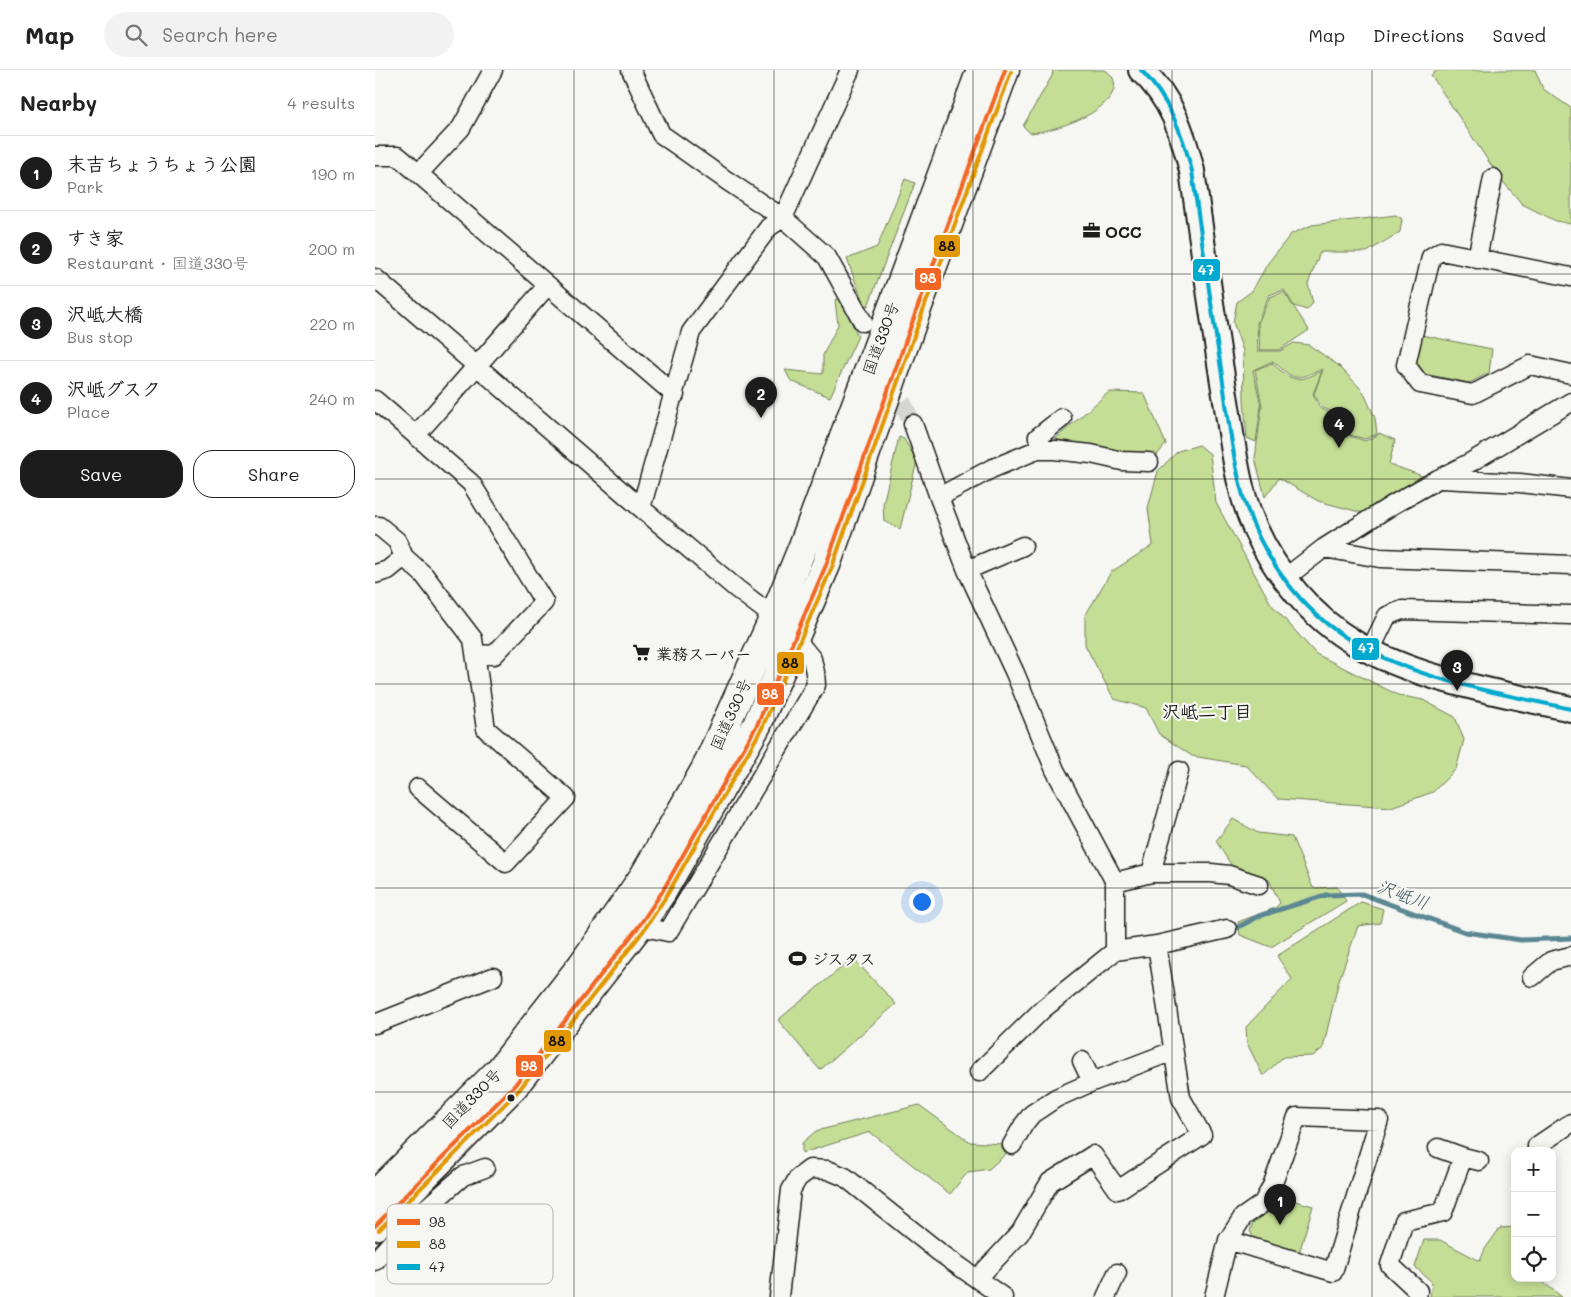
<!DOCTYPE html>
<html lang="en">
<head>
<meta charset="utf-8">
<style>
  body { margin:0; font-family:Mali,"Klee One",sans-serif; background:#f2f2f2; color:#222 }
  .controls { position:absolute; right:15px; bottom:15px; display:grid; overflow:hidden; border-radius:10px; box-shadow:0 2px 12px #0003 }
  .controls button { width:45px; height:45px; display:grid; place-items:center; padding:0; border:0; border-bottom:1px solid #e0e0e0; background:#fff; color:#222; font:25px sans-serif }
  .you { position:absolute; left:546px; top:831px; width:18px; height:18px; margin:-12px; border:4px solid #fff; border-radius:50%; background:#1a73e8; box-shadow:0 0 0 8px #1a73e833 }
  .badge { display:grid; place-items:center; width:32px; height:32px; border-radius:50%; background:#1c1c1c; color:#fff; font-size:16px; font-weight:700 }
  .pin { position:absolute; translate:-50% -41px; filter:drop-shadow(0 1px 2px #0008) }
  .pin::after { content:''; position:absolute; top:26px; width:18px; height:15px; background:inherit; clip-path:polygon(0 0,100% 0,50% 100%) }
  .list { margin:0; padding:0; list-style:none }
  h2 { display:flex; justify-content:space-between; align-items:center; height:65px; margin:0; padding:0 20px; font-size:21px }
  h2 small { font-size:16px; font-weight:400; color:#767676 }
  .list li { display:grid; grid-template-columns:32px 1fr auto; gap:15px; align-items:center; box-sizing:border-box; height:75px; padding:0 20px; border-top:1px solid #e0e0e0 }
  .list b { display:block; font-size:19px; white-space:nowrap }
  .list p { margin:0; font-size:16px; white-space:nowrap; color:#767676 }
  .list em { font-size:16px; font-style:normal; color:#767676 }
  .actions { display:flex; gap:10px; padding:15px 20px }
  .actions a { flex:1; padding:11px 0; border:1px solid #1c1c1c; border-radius:20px; text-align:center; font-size:18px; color:#1c1c1c }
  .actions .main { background:#1c1c1c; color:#fff }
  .icon { flex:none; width:28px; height:28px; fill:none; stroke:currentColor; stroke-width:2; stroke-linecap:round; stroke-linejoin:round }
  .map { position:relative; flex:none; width:1196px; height:1227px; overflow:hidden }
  header { display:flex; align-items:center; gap:30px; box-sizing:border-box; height:70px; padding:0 25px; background:#fff; border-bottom:1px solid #e0e0e0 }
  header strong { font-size:24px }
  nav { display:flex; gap:28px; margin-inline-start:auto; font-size:18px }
  .search { width:350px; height:45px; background:#f2f2f2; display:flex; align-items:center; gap:12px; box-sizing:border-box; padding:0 18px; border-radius:28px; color:#767676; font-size:19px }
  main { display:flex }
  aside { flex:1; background:#fff }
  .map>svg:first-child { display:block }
</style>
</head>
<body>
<header>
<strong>Map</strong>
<div class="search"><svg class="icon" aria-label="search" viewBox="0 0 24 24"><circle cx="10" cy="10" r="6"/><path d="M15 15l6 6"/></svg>Search here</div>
<nav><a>Map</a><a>Directions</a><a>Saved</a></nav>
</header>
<main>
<aside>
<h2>Nearby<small>4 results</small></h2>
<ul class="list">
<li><span class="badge">1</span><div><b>末吉ちょうちょう公園</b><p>Park</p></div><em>190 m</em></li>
<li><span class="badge">2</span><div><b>すき家</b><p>Restaurant · 国道330号</p></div><em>200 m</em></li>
<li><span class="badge">3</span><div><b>沢岻大橋</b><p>Bus stop</p></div><em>220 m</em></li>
<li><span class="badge">4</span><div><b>沢岻グスク</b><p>Place</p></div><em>240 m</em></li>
</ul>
<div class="actions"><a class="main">Save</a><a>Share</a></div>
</aside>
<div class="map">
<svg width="1196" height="1227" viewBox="0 0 1196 1227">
  <rect width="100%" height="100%" fill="#f6f6f2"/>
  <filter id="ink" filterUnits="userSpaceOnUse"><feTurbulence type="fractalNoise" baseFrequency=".02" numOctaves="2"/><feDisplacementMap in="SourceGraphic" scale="10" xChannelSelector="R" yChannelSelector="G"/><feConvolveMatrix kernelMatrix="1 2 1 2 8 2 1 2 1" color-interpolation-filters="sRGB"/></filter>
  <g filter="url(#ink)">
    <!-- green -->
    <path fill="#c4de95" stroke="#707d58" d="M 678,0 L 730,0 C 737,4 741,11 739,19 C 732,44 679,61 655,63 L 648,56 L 677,6 Z
      M 1063,0 L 1160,0 L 1168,19 L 1196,38 L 1196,154 L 1181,151 L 1147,134 L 1124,107 L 1056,5 Z
      M 530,109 L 540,113 L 493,236 L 489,235 L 472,189 L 502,177 Z
      M 1021,145 L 1027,149 L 1025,162 L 992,182 L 945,182 L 933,214 L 938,233 L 932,240 L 919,236 L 909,220 L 894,225 L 882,253 L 883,281 L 905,281 L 919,273 L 934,275 L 964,296 L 988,321 L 1000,348 L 1002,364 L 990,369 L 975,365 L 969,348 L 947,337 L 939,324 L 948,299 C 919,310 921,312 898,291 L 878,300 L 886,336 L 881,372 L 872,368 L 869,330 L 868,281 L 858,252 L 862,232 L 877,221 L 893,193 L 916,164 L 937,155 Z
      M 909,222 L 934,260 L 904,280 L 885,280 L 883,253 L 895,227 Z
      M 465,228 L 483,266 L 455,327 L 416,311 L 410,300 L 448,304 L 448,285 L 463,255 L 460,230 Z
      M 1046,265 L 1117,279 L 1114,303 L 1094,313 L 1045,303 L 1041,290 Z
      M 897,293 C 918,312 921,313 947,301 L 938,324 L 945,338 L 967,349 L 975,366 L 990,371 L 1003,365 L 1004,363 L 1020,370 L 1014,394 L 1050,407 L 988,443 L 943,431 L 904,408 L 890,427 L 880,388 L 887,336 L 880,300 Z
      M 734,322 L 769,323 L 791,374 L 778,390 L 680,369 Z
      M 524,367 L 529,369 L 542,391 L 525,459 L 509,451 L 508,434 Z
      M 824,375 L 835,384 L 841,433 L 896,534 L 941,584 L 1023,625 L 1048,630 L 1080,647 L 1089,670 L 1081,699 L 1058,722 L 1016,737 L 903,729 L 871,695 L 817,686 L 784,664 L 771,638 L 739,629 L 710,575 L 710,546 L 736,502 L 778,475 L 773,438 L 783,401 L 803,381 Z
      M 858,749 L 883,763 L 917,767 L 938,818 L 962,817 L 971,831 L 896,877 L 865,865 L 863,852 L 900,838 L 905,833 L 894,810 L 858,798 L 841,771 Z
      M 986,832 L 1008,839 L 1005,853 L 983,856 L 964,910 L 948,978 L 938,986 L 908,987 L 888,1006 L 872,973 L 871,957 L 917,909 L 902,886 Z
      M 478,888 L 521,934 L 445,1000 L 403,950 Z
      M 544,1035 L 595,1072 L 627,1074 L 634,1081 L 614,1099 L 593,1102 L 575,1124 L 495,1062 L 427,1083 L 427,1073 L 441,1061 Z
      M 906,1127 L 938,1136 L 924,1183 L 879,1169 L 875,1161 L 878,1153 L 891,1144 Z
      M 1140,1157 L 1140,1208 L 1168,1208 L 1169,1213 L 1187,1227 L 1055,1227 L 1057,1212 L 1040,1197 L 1049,1170 L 1065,1170 L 1105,1191 L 1110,1179 L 1125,1158 Z"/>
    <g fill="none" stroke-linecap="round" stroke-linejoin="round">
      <!-- stream -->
      <path stroke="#5a8793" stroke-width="5" d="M 856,861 L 884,846 L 951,825 L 987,824 L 1090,862 L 1146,870 L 1196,868"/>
      <!-- street-tunnel -->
      <path stroke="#d5d5d2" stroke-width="18" stroke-dasharray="18 9" stroke-linecap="butt" d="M 515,307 L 538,354"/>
      <defs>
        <path id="street" d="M 256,0 L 286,64 L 351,110 L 408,148 L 452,187 L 488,252
          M 0,86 L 23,86 L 300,325
          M 44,103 L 86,58 L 118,0
          M 1102,189 L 1118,108
          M 1196,207 L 1066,181 L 1056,187 L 1031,295 L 1045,314 L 1098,324 L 1155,295 L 1196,304
          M 0,208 L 266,438 L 362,519 L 399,547 L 420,568 L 437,589 L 440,602 L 441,615 L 293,862 L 264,856
          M 0,330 L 96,413 L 169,532 L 119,585 L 101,584
          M 538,354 L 565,430 L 592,500 L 640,603 L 680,700 L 740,812 L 740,881 L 782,875 L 806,1028 L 827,1065 L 743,1120 L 718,1085 L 675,1112 L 645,1163 L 602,1209
          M 41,365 L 172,216
          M 668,380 L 663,367 L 687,348
          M 1066,409 L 1145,413 L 1196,419
          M 564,427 L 616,399 L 662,380 L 679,380 L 716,384 L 747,391 L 774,392
          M 266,438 L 316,262 L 394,157 L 408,148 L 475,0
          M 0,456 L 4,456 L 22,471 L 29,487 L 49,505 L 98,569 L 111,659 L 191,728 L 131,793 L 43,718
          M 949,478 L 1005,488 L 1196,495
          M 592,500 L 648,476
          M 0,504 L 13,500 L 29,487
          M 910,508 L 949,478 L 1019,434 L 1063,409 L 1096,392 L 1196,332
          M 995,581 L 1012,546 L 1027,540 L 1196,545
          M 776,803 L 804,701
          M 740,812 L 776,803 L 836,803 L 854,805 L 884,815
          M 782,875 L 852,859
          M 1157,907 L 1176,891 L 1196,886
          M 0,954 L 118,907
          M 707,991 L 717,1012
          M 604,1002 L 668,939 L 740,881
          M 637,1075 L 649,1054 L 657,1044 L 681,1028 L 717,1012 L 798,981
          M 1063,1078 L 1088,1087
          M 1162,1081 L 1162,1076 L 1196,1053
          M 0,1191 L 34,1153 L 88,1106 L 110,1098
          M 404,1227 L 416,1120 L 423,1108 L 435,1099 L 453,1100 L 470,1107 L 564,1182 L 628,1227
          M 731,1227 L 742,1203
          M 839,1227 L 853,1170 L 868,1147 L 888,1133 L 897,1116 L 922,1047 L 1004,1050 L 958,1202 L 853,1170
          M 1042,1227 L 1043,1221 L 1015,1195 L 1029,1151 L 1068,1142 L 1088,1087 L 1104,1091"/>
        <path id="secondary" d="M 766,0 C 796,27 808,63 817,101 C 828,176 838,251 850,325 C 858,370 861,416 880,458 C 900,503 937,548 980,573 C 1045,611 1124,622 1196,639"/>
        <path id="highway" d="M 0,1125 L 125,1000 L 207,895 L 269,806 L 330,700 L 399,547 L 428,476 L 606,0
          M 0,1156 L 139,1016 L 264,856 L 287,822 L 382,655 L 451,495 L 543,236 L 630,0"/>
      </defs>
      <!-- street casing -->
      <use href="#street" stroke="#1c1c1c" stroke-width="21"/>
      <!-- secondary casing -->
      <use href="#secondary" stroke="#1c1c1c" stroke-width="28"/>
      <!-- highway casing -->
      <use href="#highway" stroke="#1c1c1c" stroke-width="31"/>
      <!-- street -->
      <use href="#street" stroke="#f6f6f2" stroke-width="18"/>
      <!-- secondary -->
      <use href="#secondary" stroke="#f6f6f2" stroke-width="24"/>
      <!-- highway -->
      <use href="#highway" stroke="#f6f6f2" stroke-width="28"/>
      <defs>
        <path id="bus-1" d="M 0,1156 L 139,1016 L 264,856 L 287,822 L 382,655 L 451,495 L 543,236 L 630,0"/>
        <path id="bus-2" d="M 4,1160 L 144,1020 L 269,860 L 292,825 L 387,658 L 457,497 L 549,238 L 636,2"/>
        <path id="bus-3" d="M 766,0 C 794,29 807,62 817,101 C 826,165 835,228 845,292 C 852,336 856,382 868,426 C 885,485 926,542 980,573 C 1045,611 1123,623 1196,639"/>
      </defs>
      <!-- bus-1 casing -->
      <use href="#bus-1" stroke="#f6f6f2" stroke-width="8"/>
      <!-- bus-2 casing -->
      <use href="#bus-2" stroke="#f6f6f2" stroke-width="8"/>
      <!-- bus-3 casing -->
      <use href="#bus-3" stroke="#f6f6f2" stroke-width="8"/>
      <!-- bus-1 -->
      <use href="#bus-1" stroke="#f26522" stroke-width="4"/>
      <!-- bus-2 -->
      <use href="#bus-2" stroke="#e19803" stroke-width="4"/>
      <!-- bus-3 -->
      <use href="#bus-3" stroke="#00a9ce" stroke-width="4"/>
    </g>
  </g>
  <!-- grid -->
  <path fill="none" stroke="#1c1c1c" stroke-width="1" stroke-opacity="0.55" d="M 199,0 L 199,1227M 399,0 L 399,1227M 598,0 L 598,1227M 797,0 L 797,1227M 997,0 L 997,1227M 0,204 L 1196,204M 0,409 L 1196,409M 0,614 L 1196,614M 0,818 L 1196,818M 0,1022 L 1196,1022"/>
  <!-- icons -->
  <defs>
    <symbol id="office-bare" viewBox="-9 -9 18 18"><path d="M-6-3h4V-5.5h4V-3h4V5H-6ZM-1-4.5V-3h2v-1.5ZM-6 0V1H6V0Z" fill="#1c1c1c" stroke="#f6f6f2" stroke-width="2.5" paint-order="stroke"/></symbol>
    <symbol id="supermarket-bare" viewBox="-9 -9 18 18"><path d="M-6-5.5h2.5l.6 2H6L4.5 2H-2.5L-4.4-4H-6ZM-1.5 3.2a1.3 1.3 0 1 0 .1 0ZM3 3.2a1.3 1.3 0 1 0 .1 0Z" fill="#1c1c1c" stroke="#f6f6f2" stroke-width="2.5" paint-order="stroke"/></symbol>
    <symbol id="stadium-bare" viewBox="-9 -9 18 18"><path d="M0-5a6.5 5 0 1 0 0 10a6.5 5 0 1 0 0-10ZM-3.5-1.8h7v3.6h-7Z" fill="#1c1c1c" stroke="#f6f6f2" stroke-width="2.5" paint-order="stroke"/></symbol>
  </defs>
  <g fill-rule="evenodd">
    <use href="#office-bare" x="704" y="148" width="25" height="25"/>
    <use href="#supermarket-bare" x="254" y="570" width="25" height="25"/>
    <use href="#stadium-bare" x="410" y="876" width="25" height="25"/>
  </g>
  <!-- markers -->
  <circle fill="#1c1c1c" stroke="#f6f6f2" stroke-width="2" cx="136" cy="1028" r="4.5"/>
  <g text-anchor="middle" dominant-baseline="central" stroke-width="4.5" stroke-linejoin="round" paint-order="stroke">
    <!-- poi labels -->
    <g font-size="16" font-weight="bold" fill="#1c1c1c" stroke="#f6f6f2" text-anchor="start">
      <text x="730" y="161">OCC</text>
      <text x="281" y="583">業務スーパー</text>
      <text x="437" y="888">ジスタス</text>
    </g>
    <!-- street labels -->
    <g font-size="16" fill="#1c1c1c" stroke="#f6f6f2">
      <text transform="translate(505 268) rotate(-70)">国道330号</text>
      <text transform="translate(355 644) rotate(-66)">国道330号</text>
      <text transform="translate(96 1028) rotate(-46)">国道330号</text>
    </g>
    <!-- neighbourhood labels -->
    <g font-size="18" font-weight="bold" fill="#1c1c1c" stroke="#f6f6f2">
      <text x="832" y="641">沢岻二丁目</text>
    </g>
    <!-- water labels -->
    <g font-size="18" font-style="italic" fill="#405a61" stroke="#f6f6f2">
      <text transform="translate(1028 824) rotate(20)">沢岻川</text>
    </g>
  </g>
  <!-- legend -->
  <rect x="12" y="1134" width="166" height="80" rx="8" fill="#f6f6f2" stroke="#b5b5b2" stroke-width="1"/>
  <rect x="22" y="1149" width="23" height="6" fill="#f26522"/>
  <rect x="22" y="1171" width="23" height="7" fill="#e19803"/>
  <rect x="22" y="1194" width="23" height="6" fill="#00a9ce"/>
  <g font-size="14" fill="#1c1c1c">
    <text x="54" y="1157">98</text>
    <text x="54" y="1179">88</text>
    <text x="54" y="1202">47</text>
  </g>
  <g stroke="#f6f6f2" stroke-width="2">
    <rect x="558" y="164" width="28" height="24" rx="5" fill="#e19803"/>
    <rect x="817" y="188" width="29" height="24" rx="5" fill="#00a9ce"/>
    <rect x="539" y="197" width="28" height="24" rx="5" fill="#f26522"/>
    <rect x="976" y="567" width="29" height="24" rx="5" fill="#00a9ce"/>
    <rect x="401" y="581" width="29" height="24" rx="5" fill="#e19803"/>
    <rect x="381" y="612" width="29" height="24" rx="5" fill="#f26522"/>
    <rect x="168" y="959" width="29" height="24" rx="5" fill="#e19803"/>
    <rect x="140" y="984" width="29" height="24" rx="5" fill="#f26522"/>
  </g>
  <g font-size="14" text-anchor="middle" font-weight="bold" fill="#fff">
    <text x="831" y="205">47</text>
    <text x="553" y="213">98</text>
    <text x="991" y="583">47</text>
    <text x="395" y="629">98</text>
    <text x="154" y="1001">98</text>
  </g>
  <g font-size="14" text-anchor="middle" font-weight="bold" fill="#111">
    <text x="572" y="181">88</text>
    <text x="415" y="598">88</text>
    <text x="182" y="976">88</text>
  </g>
</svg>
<div class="controls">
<button>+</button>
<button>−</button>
<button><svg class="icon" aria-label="locate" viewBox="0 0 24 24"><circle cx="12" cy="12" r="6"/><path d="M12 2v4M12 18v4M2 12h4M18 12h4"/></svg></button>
</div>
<div class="you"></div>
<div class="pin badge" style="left:905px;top:1155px">1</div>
<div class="pin badge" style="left:386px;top:348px">2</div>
<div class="pin badge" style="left:1082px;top:621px">3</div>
<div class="pin badge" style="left:964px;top:378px">4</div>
</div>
</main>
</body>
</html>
